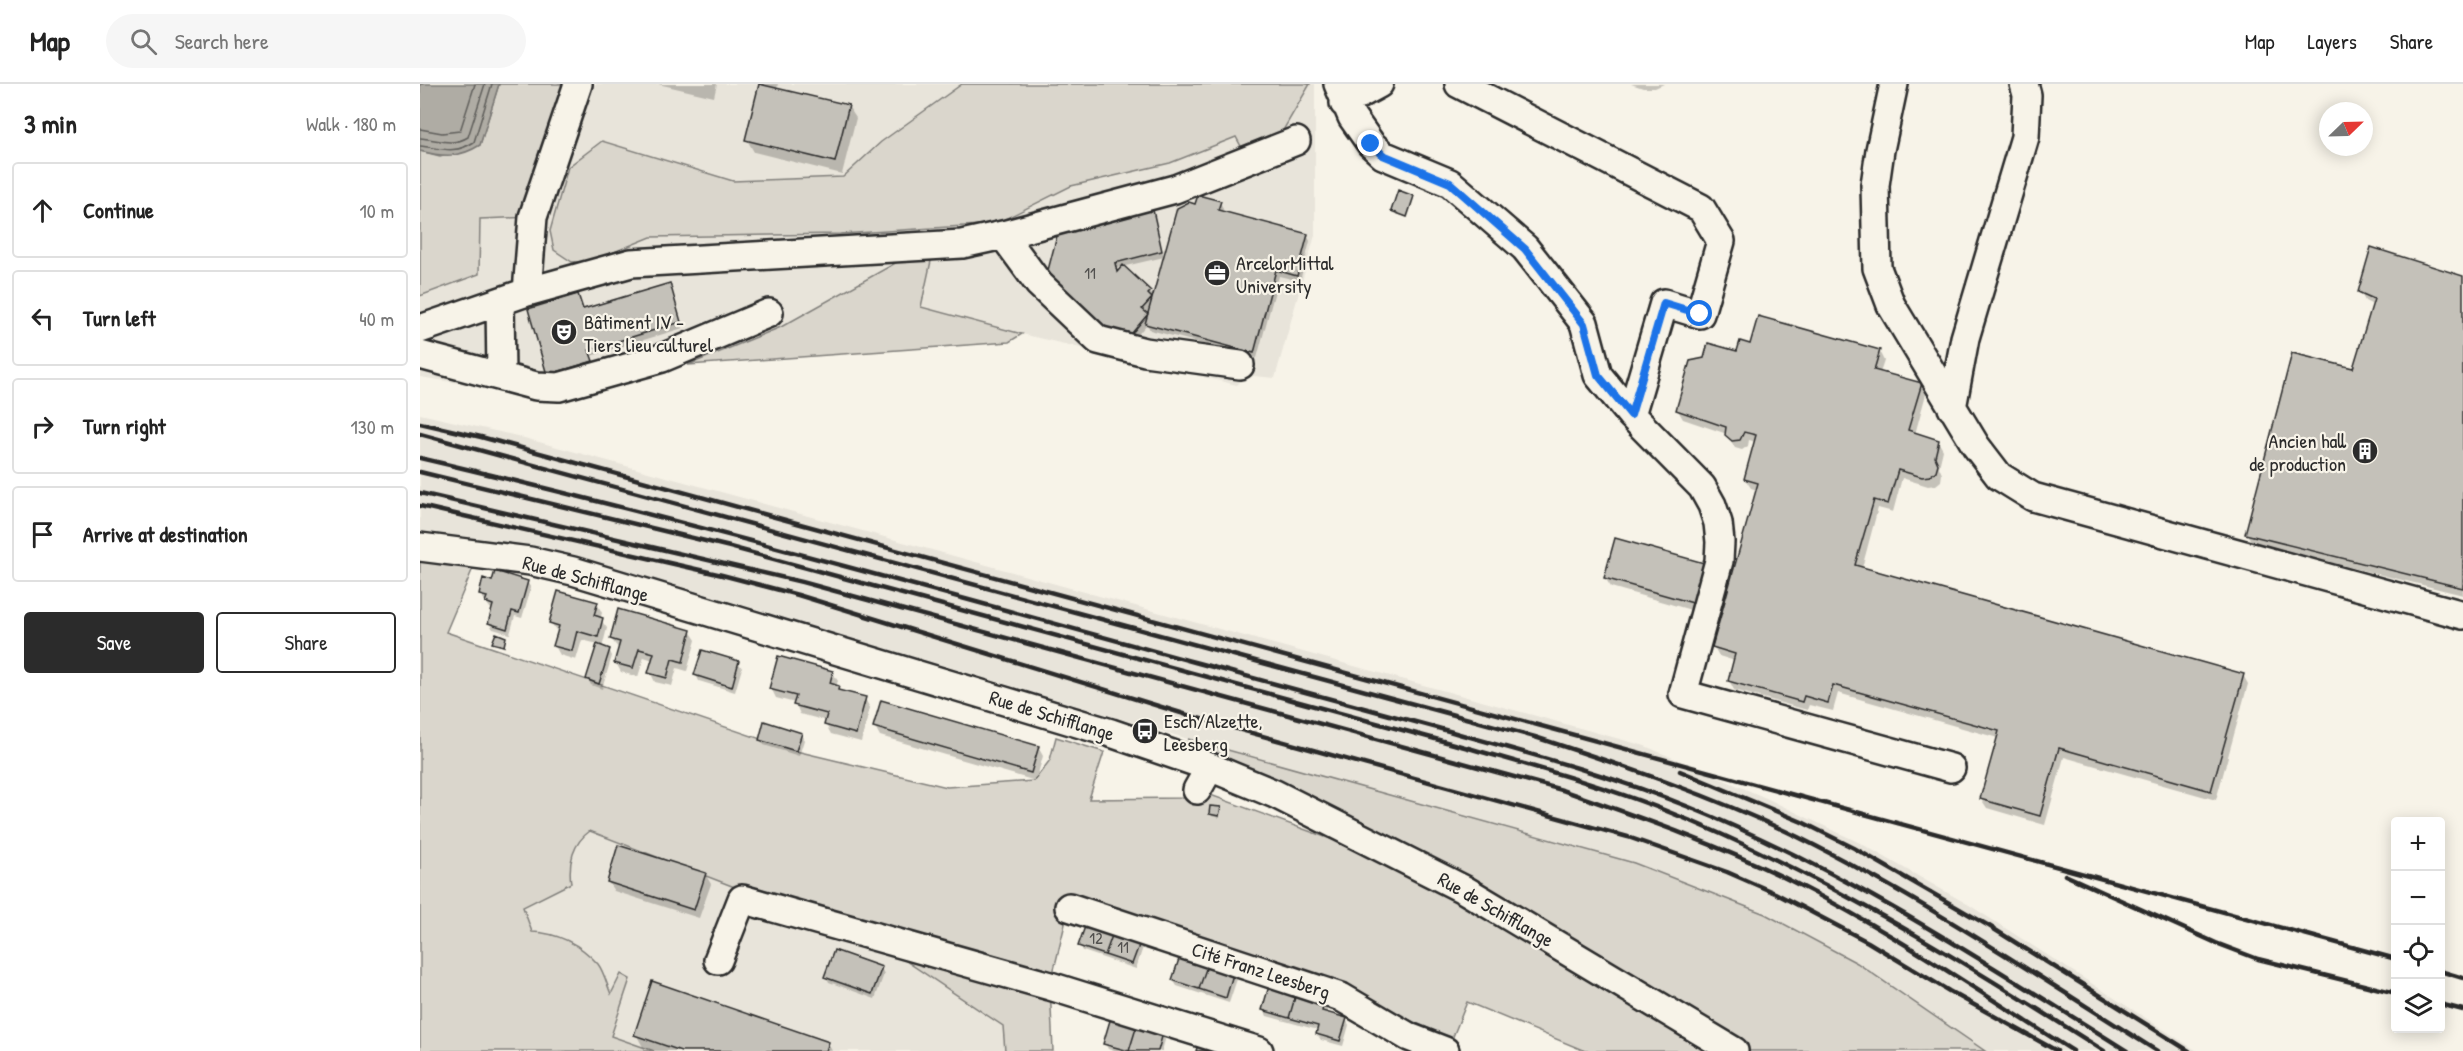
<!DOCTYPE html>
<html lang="en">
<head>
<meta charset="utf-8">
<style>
  body { margin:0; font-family:"Patrick Hand",sans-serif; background:#f6f6f6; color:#222 }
  .controls { position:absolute; right:18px; bottom:18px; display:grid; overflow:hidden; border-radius:6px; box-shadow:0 3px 15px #0003 }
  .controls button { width:54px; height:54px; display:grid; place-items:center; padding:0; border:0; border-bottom:2px solid #e0e0e0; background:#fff; color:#222; font:30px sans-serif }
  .compass { position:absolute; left:1899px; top:18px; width:54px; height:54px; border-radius:50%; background:#fff; box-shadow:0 3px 15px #0003; rotate:67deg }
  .stop { position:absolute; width:18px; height:18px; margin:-14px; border:4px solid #1a73e8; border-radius:50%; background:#fff }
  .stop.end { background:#1a73e8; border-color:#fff; box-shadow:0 2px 6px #0008 }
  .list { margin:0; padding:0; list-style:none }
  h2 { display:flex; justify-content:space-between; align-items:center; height:78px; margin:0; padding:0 24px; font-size:26px }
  h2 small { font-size:20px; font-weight:400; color:#767676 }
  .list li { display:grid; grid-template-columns:39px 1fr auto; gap:18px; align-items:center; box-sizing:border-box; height:96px; margin:0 12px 12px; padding:0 12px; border:2px solid #e0e0e0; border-radius:6px }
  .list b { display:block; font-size:22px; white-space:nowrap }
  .list em { font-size:20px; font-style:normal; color:#767676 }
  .actions { display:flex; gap:12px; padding:18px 24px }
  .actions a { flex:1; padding:14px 0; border:2px solid #2b2b2b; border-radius:6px; text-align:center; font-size:21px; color:#2b2b2b }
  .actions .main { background:#2b2b2b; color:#fff }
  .icon { flex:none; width:33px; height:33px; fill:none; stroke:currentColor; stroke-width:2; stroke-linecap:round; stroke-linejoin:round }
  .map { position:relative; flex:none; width:2043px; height:967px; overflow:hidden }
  header { display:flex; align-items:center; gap:36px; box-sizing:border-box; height:84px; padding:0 30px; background:#fff; border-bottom:2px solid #e0e0e0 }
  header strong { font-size:28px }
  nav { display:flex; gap:33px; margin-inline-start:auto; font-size:21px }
  .search { width:420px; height:54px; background:#f6f6f6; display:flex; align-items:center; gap:15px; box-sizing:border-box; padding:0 21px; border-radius:33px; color:#767676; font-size:22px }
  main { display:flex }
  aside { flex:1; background:#fff }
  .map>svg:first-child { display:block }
</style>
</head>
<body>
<header>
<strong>Map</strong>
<div class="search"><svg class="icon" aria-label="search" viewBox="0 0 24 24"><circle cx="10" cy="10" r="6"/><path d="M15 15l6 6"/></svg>Search here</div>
<nav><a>Map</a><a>Layers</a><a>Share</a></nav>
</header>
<main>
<aside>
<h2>3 min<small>Walk · 180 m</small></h2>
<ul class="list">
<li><svg class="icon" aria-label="ahead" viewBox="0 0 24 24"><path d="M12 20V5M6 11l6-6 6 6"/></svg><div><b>Continue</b></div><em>10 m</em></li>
<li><svg class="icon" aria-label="left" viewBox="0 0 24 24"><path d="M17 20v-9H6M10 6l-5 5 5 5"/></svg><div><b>Turn left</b></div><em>40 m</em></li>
<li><svg class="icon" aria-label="right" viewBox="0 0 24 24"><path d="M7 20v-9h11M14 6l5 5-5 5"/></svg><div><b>Turn right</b></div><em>130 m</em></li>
<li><svg class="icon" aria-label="arrive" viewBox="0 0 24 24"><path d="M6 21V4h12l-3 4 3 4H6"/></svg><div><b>Arrive at destination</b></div></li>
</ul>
<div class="actions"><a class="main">Save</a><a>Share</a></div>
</aside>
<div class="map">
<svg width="2043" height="967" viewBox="0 0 2043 967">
  <rect width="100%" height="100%" fill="#f7f3e8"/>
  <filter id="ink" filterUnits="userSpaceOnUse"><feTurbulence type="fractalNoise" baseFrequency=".0167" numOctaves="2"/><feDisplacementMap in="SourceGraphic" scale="12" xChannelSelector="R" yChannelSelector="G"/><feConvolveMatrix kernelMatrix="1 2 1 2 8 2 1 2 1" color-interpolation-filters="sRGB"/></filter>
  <g filter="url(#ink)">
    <!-- built -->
    <path fill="#e8e4da" d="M 158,0 L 895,0 L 895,151 L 855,294 L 834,292 L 824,294 L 817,301 L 602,250 L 589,258 L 268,281 L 156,307 L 108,310 L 0,293 L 0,212 L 59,190 L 60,135 Z
      M 0,330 L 97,352 L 1225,662 L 1346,714 L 1440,759 L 1549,821 L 1777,967 L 1565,967 L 1437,879 L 1345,830 L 1214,779 L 768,655 L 266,504 L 116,463 L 0,449 Z
      M 170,747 L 459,859 L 583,942 L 585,967 L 234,967 L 191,952 L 210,895 L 192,911 L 130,849 L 112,848 L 102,823 L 151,799 L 149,784 L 159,754 Z"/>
    <!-- green -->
    <path fill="#dad6cc" stroke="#82807c" stroke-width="1.5" d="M 79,0 L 158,0 L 113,133 L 60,135 L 59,190 L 0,212 L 0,67 L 20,72 L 60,61 Z
      M 542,0 L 890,0 L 861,50 L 823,66 L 816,53 L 750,79 L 651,102 L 575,140 L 420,150 L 231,153 L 172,177 L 152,178 L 134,166 L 130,147 L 148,83 L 182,57 L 313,97 L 423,93 L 461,58 Z
      M 488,172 L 511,177 L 501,223 L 602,250 L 589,258 L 268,281 L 361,243 Z
      M 0,463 L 59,470 L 26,548 L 376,667 L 527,703 L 614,697 L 630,676 L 636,653 L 684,668 L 669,715 L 763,714 L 777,706 L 927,761 L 943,738 L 768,655 L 1214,779 L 1345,830 L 1437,879 L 1565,967 L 1165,967 L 1047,918 L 1032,955 L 954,920 L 651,815 L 630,902 L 633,967 L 585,967 L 583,942 L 459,859 L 170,747 C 153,759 148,779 151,799 L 103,823 L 112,848 C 138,849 160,860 178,880 C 184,888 187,901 191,910 L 201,890 L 210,895 L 191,952 L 234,967 L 0,967 Z"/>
    <!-- water -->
    <path fill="#afaca4" stroke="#7a7874" stroke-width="1.5" d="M 0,0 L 79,0 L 60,61 C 40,74 23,73 0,67 Z"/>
    <!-- shadow -->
    <path fill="#0003" fill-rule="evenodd" d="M 238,0 L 297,0 L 294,13 Z
      M 341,0 L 358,0 L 357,4 L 428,22 L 436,34 L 422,90 L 334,68 L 327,56 Z
      M 1211,0 L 1244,0 L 1235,4 L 1223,4 Z
      M 993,113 L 994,115 L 988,134 L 974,129 L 972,127 Z
      M 800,119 L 803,124 L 802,129 L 887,151 L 890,157 L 880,197 L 859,192 L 837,274 L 730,246 L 727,240 L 715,254 L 697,255 L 632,196 L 732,128 L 744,173 L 697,184 L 698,189 L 730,208 L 734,214 L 776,122 ZM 731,224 L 728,234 L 726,230 Z
      M 2043,193 L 2043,511 L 1832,459 L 1827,450 L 1935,286 L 1953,221 L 1945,217 L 1940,208 Z
      M 249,201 L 263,244 L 171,272 L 175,283 L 132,296 L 109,226 L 158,212 L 164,226 Z
      M 1331,261 L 1459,267 L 1464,277 L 1460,289 L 1501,301 L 1506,310 L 1495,350 L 1518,357 L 1523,366 L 1519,383 L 1522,390 L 1521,397 L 1516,401 L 1508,402 L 1482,394 L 1473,428 L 1458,424 L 1442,484 L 1823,591 L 1828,600 L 1796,716 L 1644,673 L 1625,741 L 1567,724 L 1561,715 L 1578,654 L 1418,609 L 1413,627 L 1389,621 L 1387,626 L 1314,606 L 1309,596 L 1315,577 L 1299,572 L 1294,563 L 1337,406 L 1331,404 L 1325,395 L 1336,358 L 1329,356 L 1328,362 L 1322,366 L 1315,364 L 1307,350 L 1263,335 L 1257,325 L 1318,269 Z
      M 1283,480 L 1288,490 L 1278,528 L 1191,503 L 1185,494 Z
      M 107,498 L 111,504 L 102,534 L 95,532 L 90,550 L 73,545 L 69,539 L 74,525 L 70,524 L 60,510 L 73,499 Z
      M 177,519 L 182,529 L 180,535 L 187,544 L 182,564 L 189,566 L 192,572 L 182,605 L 171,601 L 168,595 L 178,560 L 162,556 L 156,576 L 140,571 L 135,562 L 138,549 L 131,539 Z
      M 270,547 L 276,556 L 267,587 L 257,584 L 252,602 L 235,598 L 230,588 L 233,576 L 224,573 L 218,593 L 201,588 L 196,579 L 199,565 L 191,555 Z
      M 85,555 L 85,564 L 74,559 Z
      M 318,578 L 322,584 L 315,608 L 279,597 L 276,591 Z
      M 412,588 L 418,597 L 416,602 L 421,608 L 445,615 L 450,624 L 441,658 L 411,650 L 406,641 L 407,637 L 380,630 L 375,619 L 356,614 L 351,604 Z
      M 455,643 L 618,663 L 623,672 L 616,697 L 460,652 Z
      M 381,650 L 384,656 L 379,672 L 344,661 L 340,655 Z
      M 800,724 L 800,734 L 792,732 L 791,730 Z
      M 285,790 L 291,800 L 279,834 L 194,807 L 188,798 Z
      M 720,857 L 723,863 L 716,885 L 663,867 L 660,861 Z
      M 461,884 L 464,890 L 455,915 L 409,898 L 406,892 Z
      M 813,889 L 817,895 L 809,919 L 757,902 L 753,896 Z
      M 909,919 L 906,930 L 926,935 L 929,941 L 923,962 L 901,956 L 897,950 L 898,946 L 847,932 L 844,926 Z
      M 216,950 L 408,959 L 412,967 L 235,967 L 223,963 Z
      M 742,950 L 745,956 L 742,967 L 694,967 L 688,965 L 685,959 Z"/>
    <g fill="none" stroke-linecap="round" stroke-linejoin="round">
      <!-- shore -->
      <path stroke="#605f5b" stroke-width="1.5" d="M 0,45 L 22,49 L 40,47 L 55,0
        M 0,54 C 17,55 32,63 48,53 L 65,0
        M 0,62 C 21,64 34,71 54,58 L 72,0"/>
    </g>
    <!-- building -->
    <path fill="#c4c1b9" stroke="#2b2b2b" stroke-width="1.5" d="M 339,0 L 429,21 L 415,78 L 325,56 Z
      M 978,106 L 994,112 L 987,133 L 971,127 Z
      M 778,111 L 801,117 L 798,126 L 888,150 L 877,192 L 856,186 L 834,269 L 725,240 L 757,124 L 769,118 L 775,120 Z
      M 733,126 L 742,167 L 695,179 L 697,188 L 703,181 L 731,207 L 728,210 L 732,214 L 722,225 L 728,230 L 712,249 L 706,251 L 692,249 L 627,190 L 638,148 Z
      M 1951,163 L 2043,192 L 2043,504 L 1825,450 L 1872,269 L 1933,284 L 1954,215 L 1938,208 Z
      M 250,199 L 261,238 L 169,266 L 173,277 L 127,291 L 108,225 L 158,210 L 163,225 Z
      M 1338,232 L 1460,266 L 1454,286 L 1502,299 L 1488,346 L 1519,356 L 1515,373 L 1518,380 L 1516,387 L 1510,392 L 1502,393 L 1478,386 L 1468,420 L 1454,416 L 1435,481 L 1824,590 L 1791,707 L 1639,664 L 1620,732 L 1560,715 L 1579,647 L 1413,601 L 1408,619 L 1384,612 L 1382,618 L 1308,597 L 1315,570 L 1292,563 L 1338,399 L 1324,395 L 1336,351 L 1324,348 L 1320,356 L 1312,357 L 1305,351 L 1306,343 L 1256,326 L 1270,277 L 1284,274 L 1288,259 L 1317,267 L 1320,257 L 1330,260 Z
      M 1195,454 L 1284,479 L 1273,519 L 1184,494 Z
      M 75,487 L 108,497 L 99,529 L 92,527 L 87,545 L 68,539 L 73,521 L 65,518 L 67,513 L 59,511 L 63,494 L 72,497 Z
      M 138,507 L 178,518 L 174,531 L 183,534 L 178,553 L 157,547 L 152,567 L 133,562 L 139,542 L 129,539 Z
      M 198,525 L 271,546 L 263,578 L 252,575 L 247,594 L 228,589 L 234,569 L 219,565 L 213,584 L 194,579 L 200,558 L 190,555 Z
      M 76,549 L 86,553 L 84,562 L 72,559 Z
      M 177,560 L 190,565 L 179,600 L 166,595 Z
      M 282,566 L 319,577 L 312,603 L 274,591 Z
      M 358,572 L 413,587 L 410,599 L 419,602 L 418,606 L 446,613 L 436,650 L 404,641 L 407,630 L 373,621 L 376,612 L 349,605 Z
      M 461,616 L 619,662 L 611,689 L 453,643 Z
      M 344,637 L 382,649 L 376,667 L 339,656 Z
      M 790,722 L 801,723 L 799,732 L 789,730 Z
      M 198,761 L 286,789 L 274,826 L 187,798 Z
      M 667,837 L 694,846 L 685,871 L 658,862 Z
      M 694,846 L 721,856 L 712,880 L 685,871 Z
      M 414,866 L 462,883 L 452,910 L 404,893 Z
      M 761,869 L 788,879 L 779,905 L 752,896 Z
      M 788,879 L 814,887 L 806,914 L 779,905 Z
      M 851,895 L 878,903 L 869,934 L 842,926 Z
      M 232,897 L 409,958 L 406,967 L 261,967 L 214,951 Z
      M 878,903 L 906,911 L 902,927 L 927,934 L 920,957 L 896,950 L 898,942 L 869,934 Z
      M 691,933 L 717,941 L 709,967 L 683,960 Z
      M 717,941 L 743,949 L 738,967 L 709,967 Z
      M 778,960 L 800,967 L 776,967 Z"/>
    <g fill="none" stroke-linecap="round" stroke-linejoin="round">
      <defs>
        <path id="minor" d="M 918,0 L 932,33 L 951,60 L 963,71 L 1030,99 L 1105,164 L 1164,239 L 1178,291 L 1211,331 L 1282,403 L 1292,421 L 1298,439 L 1300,458 L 1299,477 L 1263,610 L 1531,684
          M 1039,0 L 1281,124 L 1301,157 L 1280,230 L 1244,219 L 1211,331
          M 1474,0 L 1460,66 L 1455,101 L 1457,184 L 1471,221 L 1556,362 L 1579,392 L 1613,413 L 2043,531
          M 924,19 L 959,0
          M 583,151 L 619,200 L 678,256 L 725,268 L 820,281
          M 107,208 L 113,133 L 158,0
          M 80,218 L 81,292
          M 0,245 L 107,208 L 211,179 L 542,160 L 583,151 L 755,105 L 876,57
          M 0,271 L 116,302 L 139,303 L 242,274 L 349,229
          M 1532,324 L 1545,254 L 1605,53 L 1607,11 L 1604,0
          M 0,463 L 110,477 L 153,487 L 691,649 L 790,683 L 855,710 L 1045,806 L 1314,967
          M 777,706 L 790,683
          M 649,823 L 921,913 L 989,953 L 1025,967
          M 298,876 L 322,815 L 630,902 L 839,967"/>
      </defs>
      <!-- minor casing -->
      <use href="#minor" stroke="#2b2b2b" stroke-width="32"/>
      <!-- minor -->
      <use href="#minor" stroke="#f7f3e8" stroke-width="27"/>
      <!-- rail -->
      <path stroke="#2b2b2b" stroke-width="4.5" d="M 0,339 L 61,353 L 1976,875
        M 0,350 L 1115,653 C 1204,682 1293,712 1378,753 C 1503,815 1619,893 1737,967
        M 0,374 C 261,435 519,508 778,579 C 860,601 942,624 1025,646 C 1107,669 1190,691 1269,723 C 1425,786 1565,878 1707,967
        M 0,388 L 310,463 L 1052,665 C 1114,683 1178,700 1239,724 C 1397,786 1541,876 1684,967
        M 0,409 L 382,498 L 1142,706 C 1215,732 1289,757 1359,791 C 1462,841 1556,906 1653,967
        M 0,422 L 302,491 L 378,511 L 774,633 L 1208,753 L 1307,788 L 1355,809 L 1448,858 L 1529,907 L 1637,967
        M 1260,687 L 1382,738 L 1434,764 L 1569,842 L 1769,967
        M 1645,791 L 1796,859 L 1838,875 L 1976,909
        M 2020,887 L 2043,894
        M 2020,920 L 2043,926"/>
    </g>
  </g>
  <g fill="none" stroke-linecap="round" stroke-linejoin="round" filter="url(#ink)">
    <!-- route -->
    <path stroke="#1a73e8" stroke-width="8" d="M 951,60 L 963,71 L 1030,99 L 1105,165 L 1164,240 L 1178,291 L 1211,331 L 1244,219 L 1280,230"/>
  </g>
  <!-- icons -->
  <defs>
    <symbol id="office-disc" viewBox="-11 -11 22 22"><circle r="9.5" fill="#2b2b2b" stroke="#f7f3e8"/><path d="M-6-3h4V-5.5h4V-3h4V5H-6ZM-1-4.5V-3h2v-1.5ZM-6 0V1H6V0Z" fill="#fff"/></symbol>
    <symbol id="theatre-disc" viewBox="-11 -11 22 22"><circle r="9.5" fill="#2b2b2b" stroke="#f7f3e8"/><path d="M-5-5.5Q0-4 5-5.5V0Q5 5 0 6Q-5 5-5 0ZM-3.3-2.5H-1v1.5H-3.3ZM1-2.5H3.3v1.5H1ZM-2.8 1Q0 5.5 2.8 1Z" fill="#fff"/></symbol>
    <symbol id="building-disc" viewBox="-11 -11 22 22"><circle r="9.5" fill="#2b2b2b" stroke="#f7f3e8"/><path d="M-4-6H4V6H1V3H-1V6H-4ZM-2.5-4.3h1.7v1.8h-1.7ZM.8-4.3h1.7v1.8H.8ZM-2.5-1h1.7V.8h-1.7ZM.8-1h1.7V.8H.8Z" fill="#fff"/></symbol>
    <symbol id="bus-disc" viewBox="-11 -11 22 22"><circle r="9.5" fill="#2b2b2b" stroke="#f7f3e8"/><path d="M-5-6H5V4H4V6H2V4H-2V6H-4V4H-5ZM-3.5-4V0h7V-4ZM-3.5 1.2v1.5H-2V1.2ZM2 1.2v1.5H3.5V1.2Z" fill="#fff"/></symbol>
  </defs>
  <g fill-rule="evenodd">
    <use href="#office-disc" x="782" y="174" width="30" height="30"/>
    <use href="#theatre-disc" x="129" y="233" width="30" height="30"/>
    <use href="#building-disc" x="1930" y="352" width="30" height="30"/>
    <use href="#bus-disc" x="710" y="632" width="30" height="30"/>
  </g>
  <g text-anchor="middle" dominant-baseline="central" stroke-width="4.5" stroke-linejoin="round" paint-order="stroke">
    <!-- number labels -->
    <g font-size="16" fill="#51504e">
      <text x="670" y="189">11</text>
      <text x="676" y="854">12</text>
      <text x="703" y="863">11</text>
    </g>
    <!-- poi labels -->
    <g font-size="20" fill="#2b2b2b" stroke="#f7f3e8" text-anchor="start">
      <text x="816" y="178">ArcelorMittal<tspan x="816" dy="23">University</tspan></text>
      <text x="164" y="237">Bâtiment IV -<tspan x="164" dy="23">Tiers lieu culturel</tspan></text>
      <text x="1926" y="356" text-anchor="end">Ancien hall<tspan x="1926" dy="23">de production</tspan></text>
      <text x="744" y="636">Esch/Alzette,<tspan x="744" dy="23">Leesberg</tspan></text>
    </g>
    <!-- street labels -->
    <g font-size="20" fill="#2b2b2b" stroke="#f7f3e8">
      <text transform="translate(166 494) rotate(15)">Rue de Schifflange</text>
      <text transform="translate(632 631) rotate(17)">Rue de Schifflange</text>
      <text transform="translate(1076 825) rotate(30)">Rue de Schifflange</text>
      <text transform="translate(841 886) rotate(18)">Cité Franz Leesberg</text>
    </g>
  </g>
</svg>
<div class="controls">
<button>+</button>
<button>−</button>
<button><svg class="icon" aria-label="locate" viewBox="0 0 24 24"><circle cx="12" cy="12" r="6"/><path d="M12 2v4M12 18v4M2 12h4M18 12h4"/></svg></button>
<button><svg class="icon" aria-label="layers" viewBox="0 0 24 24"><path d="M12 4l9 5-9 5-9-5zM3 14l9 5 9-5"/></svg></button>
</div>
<svg class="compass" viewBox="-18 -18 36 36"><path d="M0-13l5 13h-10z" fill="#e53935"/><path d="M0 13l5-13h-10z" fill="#767676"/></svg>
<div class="stop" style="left:1280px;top:230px"></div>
<div class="stop end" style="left:951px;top:60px"></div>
</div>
</main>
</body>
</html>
